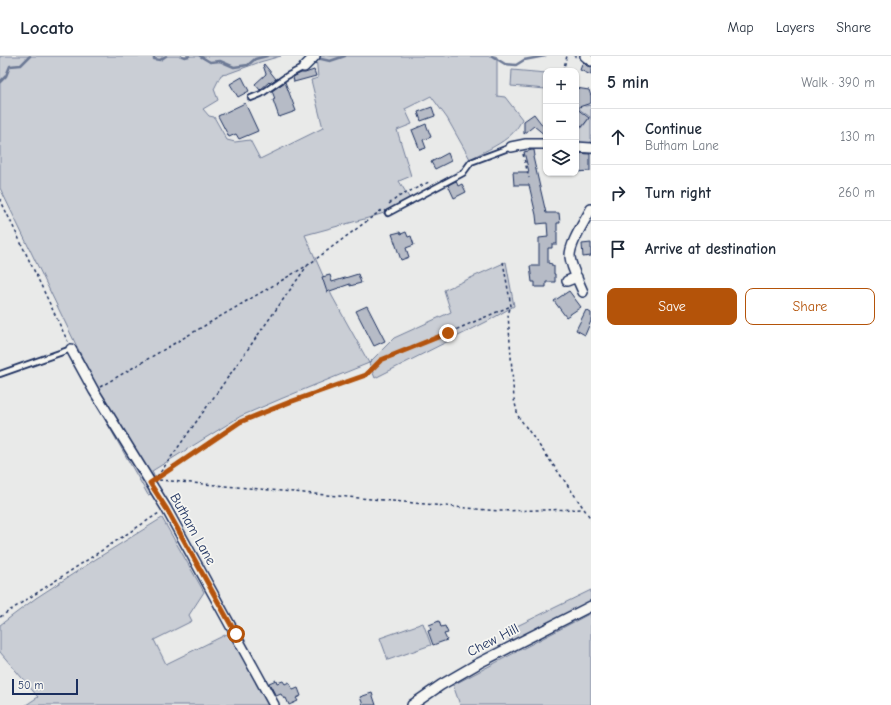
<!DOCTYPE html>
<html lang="en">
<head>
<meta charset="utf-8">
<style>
  body { margin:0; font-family:"Comic Neue",sans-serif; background:#f2f2f3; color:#1f2937 }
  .controls { position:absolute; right:12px; top:12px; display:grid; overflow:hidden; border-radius:8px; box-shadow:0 1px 3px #0004 }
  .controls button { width:36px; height:36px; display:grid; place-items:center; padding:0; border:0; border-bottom:1px solid #e0e1e3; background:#fff; color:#1f2937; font:20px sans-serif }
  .scale { position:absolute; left:12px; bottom:10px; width:66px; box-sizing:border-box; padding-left:4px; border:2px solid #1b2f5e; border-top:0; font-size:11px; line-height:14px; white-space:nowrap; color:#1b2f5e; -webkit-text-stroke:3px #f6f6f2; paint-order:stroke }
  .stop { position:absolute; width:12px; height:12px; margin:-9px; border:3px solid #b45309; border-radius:50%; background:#fff }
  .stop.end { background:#b45309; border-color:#fff; box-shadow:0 1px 4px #0008 }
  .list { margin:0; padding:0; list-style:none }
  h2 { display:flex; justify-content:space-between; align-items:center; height:52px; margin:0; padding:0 16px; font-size:17px }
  h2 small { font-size:13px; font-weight:400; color:#747a83 }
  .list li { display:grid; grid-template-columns:26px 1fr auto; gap:12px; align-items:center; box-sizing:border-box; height:56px; padding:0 16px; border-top:1px solid #e0e1e3 }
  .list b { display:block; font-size:15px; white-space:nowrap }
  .list p { margin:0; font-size:13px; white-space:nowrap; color:#747a83 }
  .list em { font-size:13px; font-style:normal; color:#747a83 }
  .actions { display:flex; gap:8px; padding:12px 16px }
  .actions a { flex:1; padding:9px 0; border:1px solid #b45309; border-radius:8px; text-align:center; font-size:14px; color:#b45309 }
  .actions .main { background:#b45309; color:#fff }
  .icon { flex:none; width:22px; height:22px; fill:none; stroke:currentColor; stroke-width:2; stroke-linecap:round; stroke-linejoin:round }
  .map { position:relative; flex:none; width:591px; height:649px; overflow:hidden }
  header { display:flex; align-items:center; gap:24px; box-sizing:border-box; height:56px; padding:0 20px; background:#fff; border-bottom:1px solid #e0e1e3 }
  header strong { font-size:19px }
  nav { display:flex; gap:22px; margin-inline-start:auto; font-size:14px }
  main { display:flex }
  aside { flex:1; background:#fff }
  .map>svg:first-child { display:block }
</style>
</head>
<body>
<header>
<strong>Locato</strong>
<nav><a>Map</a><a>Layers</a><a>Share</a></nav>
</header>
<main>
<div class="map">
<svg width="591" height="649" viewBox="0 0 591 649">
  <rect width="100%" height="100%" fill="#e9eae9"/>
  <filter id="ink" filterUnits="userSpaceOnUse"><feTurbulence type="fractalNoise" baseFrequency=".025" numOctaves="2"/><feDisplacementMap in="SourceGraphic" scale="8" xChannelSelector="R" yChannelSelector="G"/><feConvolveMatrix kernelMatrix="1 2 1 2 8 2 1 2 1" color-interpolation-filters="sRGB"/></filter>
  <g filter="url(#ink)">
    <!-- green -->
    <path fill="#caced5" stroke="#727e9a" d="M 0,0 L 281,0 L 260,6 L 227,18 L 221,19 L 214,33 L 218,44 L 203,53 L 209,60 L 214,61 L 227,84 L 235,86 L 250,84 L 260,103 L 323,72 L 311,24 L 318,22 L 316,0 L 495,0 L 497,1 L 497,40 L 505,41 L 522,63 C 514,84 488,93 470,103 L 447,62 L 431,40 L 405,53 L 412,68 L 397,74 L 411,120 L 399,125 L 413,148 L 368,162 L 305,179 L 332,240 L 369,307 L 394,282 L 451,256 L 444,234 L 506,206 L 514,250 L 488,265 L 375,322 L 369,307 L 283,342 L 241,360 L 152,415 L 160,435 L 148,439 L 91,339 L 95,328 L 0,132 Z
      M 512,14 L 546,17 L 546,33 L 511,30 Z
      M 581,49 L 586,50 L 591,49 L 591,89 L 576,88 L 576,69 L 582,72 L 590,61 L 579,53 Z
      M 162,462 L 204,536 L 189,559 L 192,565 L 154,584 L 166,608 L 227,578 C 244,599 256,624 268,649 L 26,649 L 38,641 L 0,596 L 0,569 L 36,542 L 96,503 Z
      M 591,534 L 591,546 L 512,586 L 508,582 L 517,570 Z
      M 591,557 L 591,649 L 460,649 L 453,629 Z
      M 423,567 L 431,589 L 388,604 L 380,582 Z"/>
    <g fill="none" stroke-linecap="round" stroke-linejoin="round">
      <!-- stream -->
      <path stroke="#6c7995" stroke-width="2.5" d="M 154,0 L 154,3 L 160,4 L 166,0
        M 182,0 L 185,1 L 189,0
        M 200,0 L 210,6 L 220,5 L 234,11 L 248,9 L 255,3 L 267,0
        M 492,0 L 505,8 L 516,9 L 524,4 L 545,0
        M 575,0 L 576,0
        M 317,2 L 330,5 L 345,0
        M 0,26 L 6,20 L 10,10 L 21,9 L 30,0"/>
    </g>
    <!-- building -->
    <path fill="#b6bbc6" stroke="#1b2f5e" d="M 583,6 L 587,10 L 591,11 L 591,19 L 580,14 Z
      M 264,8 L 276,23 L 270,27 L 269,26 L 260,34 L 255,28 L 266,18 L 263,9 Z
      M 314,14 L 316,20 L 294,26 L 293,21 L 301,17 L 305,17 Z
      M 242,21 L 249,35 L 238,41 L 230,28 Z
      M 285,26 L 296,55 L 279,61 L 273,44 L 275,43 L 272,35 Z
      M 576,32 L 589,34 L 591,40 L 591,47 L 576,52 Z
      M 245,47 L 258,75 L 239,83 L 236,78 L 229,81 L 218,60 Z
      M 432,51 L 435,60 L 421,65 L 418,56 Z
      M 576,52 L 589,62 L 582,71 L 576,67 Z
      M 534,58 L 546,74 L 546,80 L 534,70 L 524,78 L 524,65 Z
      M 426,68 L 431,81 L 423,84 L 426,92 L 420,94 L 412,74 Z
      M 532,94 L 534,94 L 535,100 L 533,101 L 546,157 L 559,157 L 560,167 L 557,167 L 557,188 L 552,188 L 552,192 L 548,192 L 548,207 L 552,208 L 552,210 L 554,210 L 554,218 L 555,218 L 555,226 L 546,226 L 546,231 L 535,231 L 535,226 L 532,226 L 530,210 L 539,210 L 539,182 L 548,181 L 547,167 L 537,168 L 536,159 L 529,129 L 514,129 L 513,116 L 529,116 L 524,96 Z
      M 448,97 L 451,105 L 435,113 L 431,106 Z
      M 576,97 L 590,98 L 590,115 L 576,116 Z
      M 456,125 L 458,130 L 462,128 L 466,136 L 454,142 L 448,129 Z
      M 400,176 L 401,178 L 406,176 L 408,181 L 411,180 L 414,189 L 406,192 L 409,201 L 401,204 L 392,178 Z
      M 591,187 L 591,200 L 583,201 L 582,188 Z
      M 358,218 L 361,227 L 350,230 L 350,228 L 327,236 L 322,221 L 330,219 L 332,226 Z
      M 569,235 L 581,251 L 566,261 L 554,245 Z
      M 367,250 L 385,285 L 374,290 L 356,255 Z
      M 586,254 L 591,257 L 591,265 L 585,279 L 576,274 Z
      M 439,565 L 441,571 L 445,570 L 448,577 L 444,578 L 447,584 L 433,589 L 428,575 L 431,574 L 429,569 Z
      M 276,624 L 277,627 L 283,625 L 285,628 L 289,626 L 293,634 L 298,632 L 301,640 L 296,642 L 298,645 L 289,649 L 286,642 L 284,643 L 281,638 L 276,640 L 269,627 Z
      M 372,637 L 376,649 L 363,649 L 360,641 Z"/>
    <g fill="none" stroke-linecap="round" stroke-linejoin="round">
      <defs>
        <path id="lane" d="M 251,42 L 261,38 L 287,20 L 304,11
          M 388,157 L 463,117 L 471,106 L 511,91
          M 0,318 L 71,293"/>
        <path id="street" d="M 585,0 L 591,5
          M 304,11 L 315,0
          M 511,91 L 526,88 L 546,88
          M 576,91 L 591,92
          M 567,225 L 577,221
          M 583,236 C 579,226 571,211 570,201 C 569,188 585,165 591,153
          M 71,293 L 94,335 L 166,452 L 274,649
          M 412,649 L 441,629 L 479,607 L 591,550"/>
      </defs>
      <!-- lane casing -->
      <use href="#lane" stroke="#1b2f5e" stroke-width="8"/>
      <!-- street casing -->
      <use href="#street" stroke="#1b2f5e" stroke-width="12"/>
      <!-- path -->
      <path stroke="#1b2f5e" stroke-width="1.5" stroke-dasharray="3 3" stroke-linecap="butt" d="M 563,15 L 567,0
        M 543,66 L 546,62
        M 523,98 L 529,122
        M 0,143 L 68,286
        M 389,148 L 398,141 L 431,125
        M 503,206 L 511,250 L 508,258 L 514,343 L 518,360 L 564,424 L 591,463
        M 100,331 L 308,209 L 383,153
        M 157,421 L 307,210
        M 158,421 L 240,366 L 290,346 L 366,319 L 381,304 L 448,277 L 511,250
        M 159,424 L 393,445 L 498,455 L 583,453
        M 0,561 L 159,457"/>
      <!-- lane -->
      <use href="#lane" stroke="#f6f6f2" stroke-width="4.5"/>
      <!-- street -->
      <use href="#street" stroke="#f6f6f2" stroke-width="9"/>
    </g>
  </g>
  <g fill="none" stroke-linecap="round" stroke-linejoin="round" filter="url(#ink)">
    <!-- route -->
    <path stroke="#b45309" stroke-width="5" d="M 236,578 L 166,452 L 150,427 L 240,366 L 290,346 L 366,319 L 381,304 L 448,277"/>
  </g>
  <g text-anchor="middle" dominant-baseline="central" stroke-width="3.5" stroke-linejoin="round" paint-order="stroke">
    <!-- street labels -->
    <g font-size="14" fill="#1b2f5e" stroke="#f6f6f2">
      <text transform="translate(193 473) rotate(61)">Butham Lane</text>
      <text transform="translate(493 584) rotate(-27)">Chew Hill</text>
    </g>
  </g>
</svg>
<div class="controls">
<button>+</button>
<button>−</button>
<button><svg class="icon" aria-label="layers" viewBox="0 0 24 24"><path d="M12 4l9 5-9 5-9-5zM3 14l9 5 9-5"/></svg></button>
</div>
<div class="scale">50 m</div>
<div class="stop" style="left:236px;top:578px"></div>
<div class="stop end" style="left:448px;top:277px"></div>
</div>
<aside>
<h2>5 min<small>Walk · 390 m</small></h2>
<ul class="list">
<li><svg class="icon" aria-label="ahead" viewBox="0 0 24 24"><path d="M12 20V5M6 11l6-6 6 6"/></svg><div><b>Continue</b><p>Butham Lane</p></div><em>130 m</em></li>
<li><svg class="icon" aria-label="right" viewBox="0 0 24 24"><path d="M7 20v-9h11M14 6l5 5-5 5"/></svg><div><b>Turn right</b></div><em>260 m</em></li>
<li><svg class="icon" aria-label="arrive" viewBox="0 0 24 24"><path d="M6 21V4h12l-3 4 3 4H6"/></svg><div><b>Arrive at destination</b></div></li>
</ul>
<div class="actions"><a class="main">Save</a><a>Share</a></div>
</aside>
</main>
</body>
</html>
